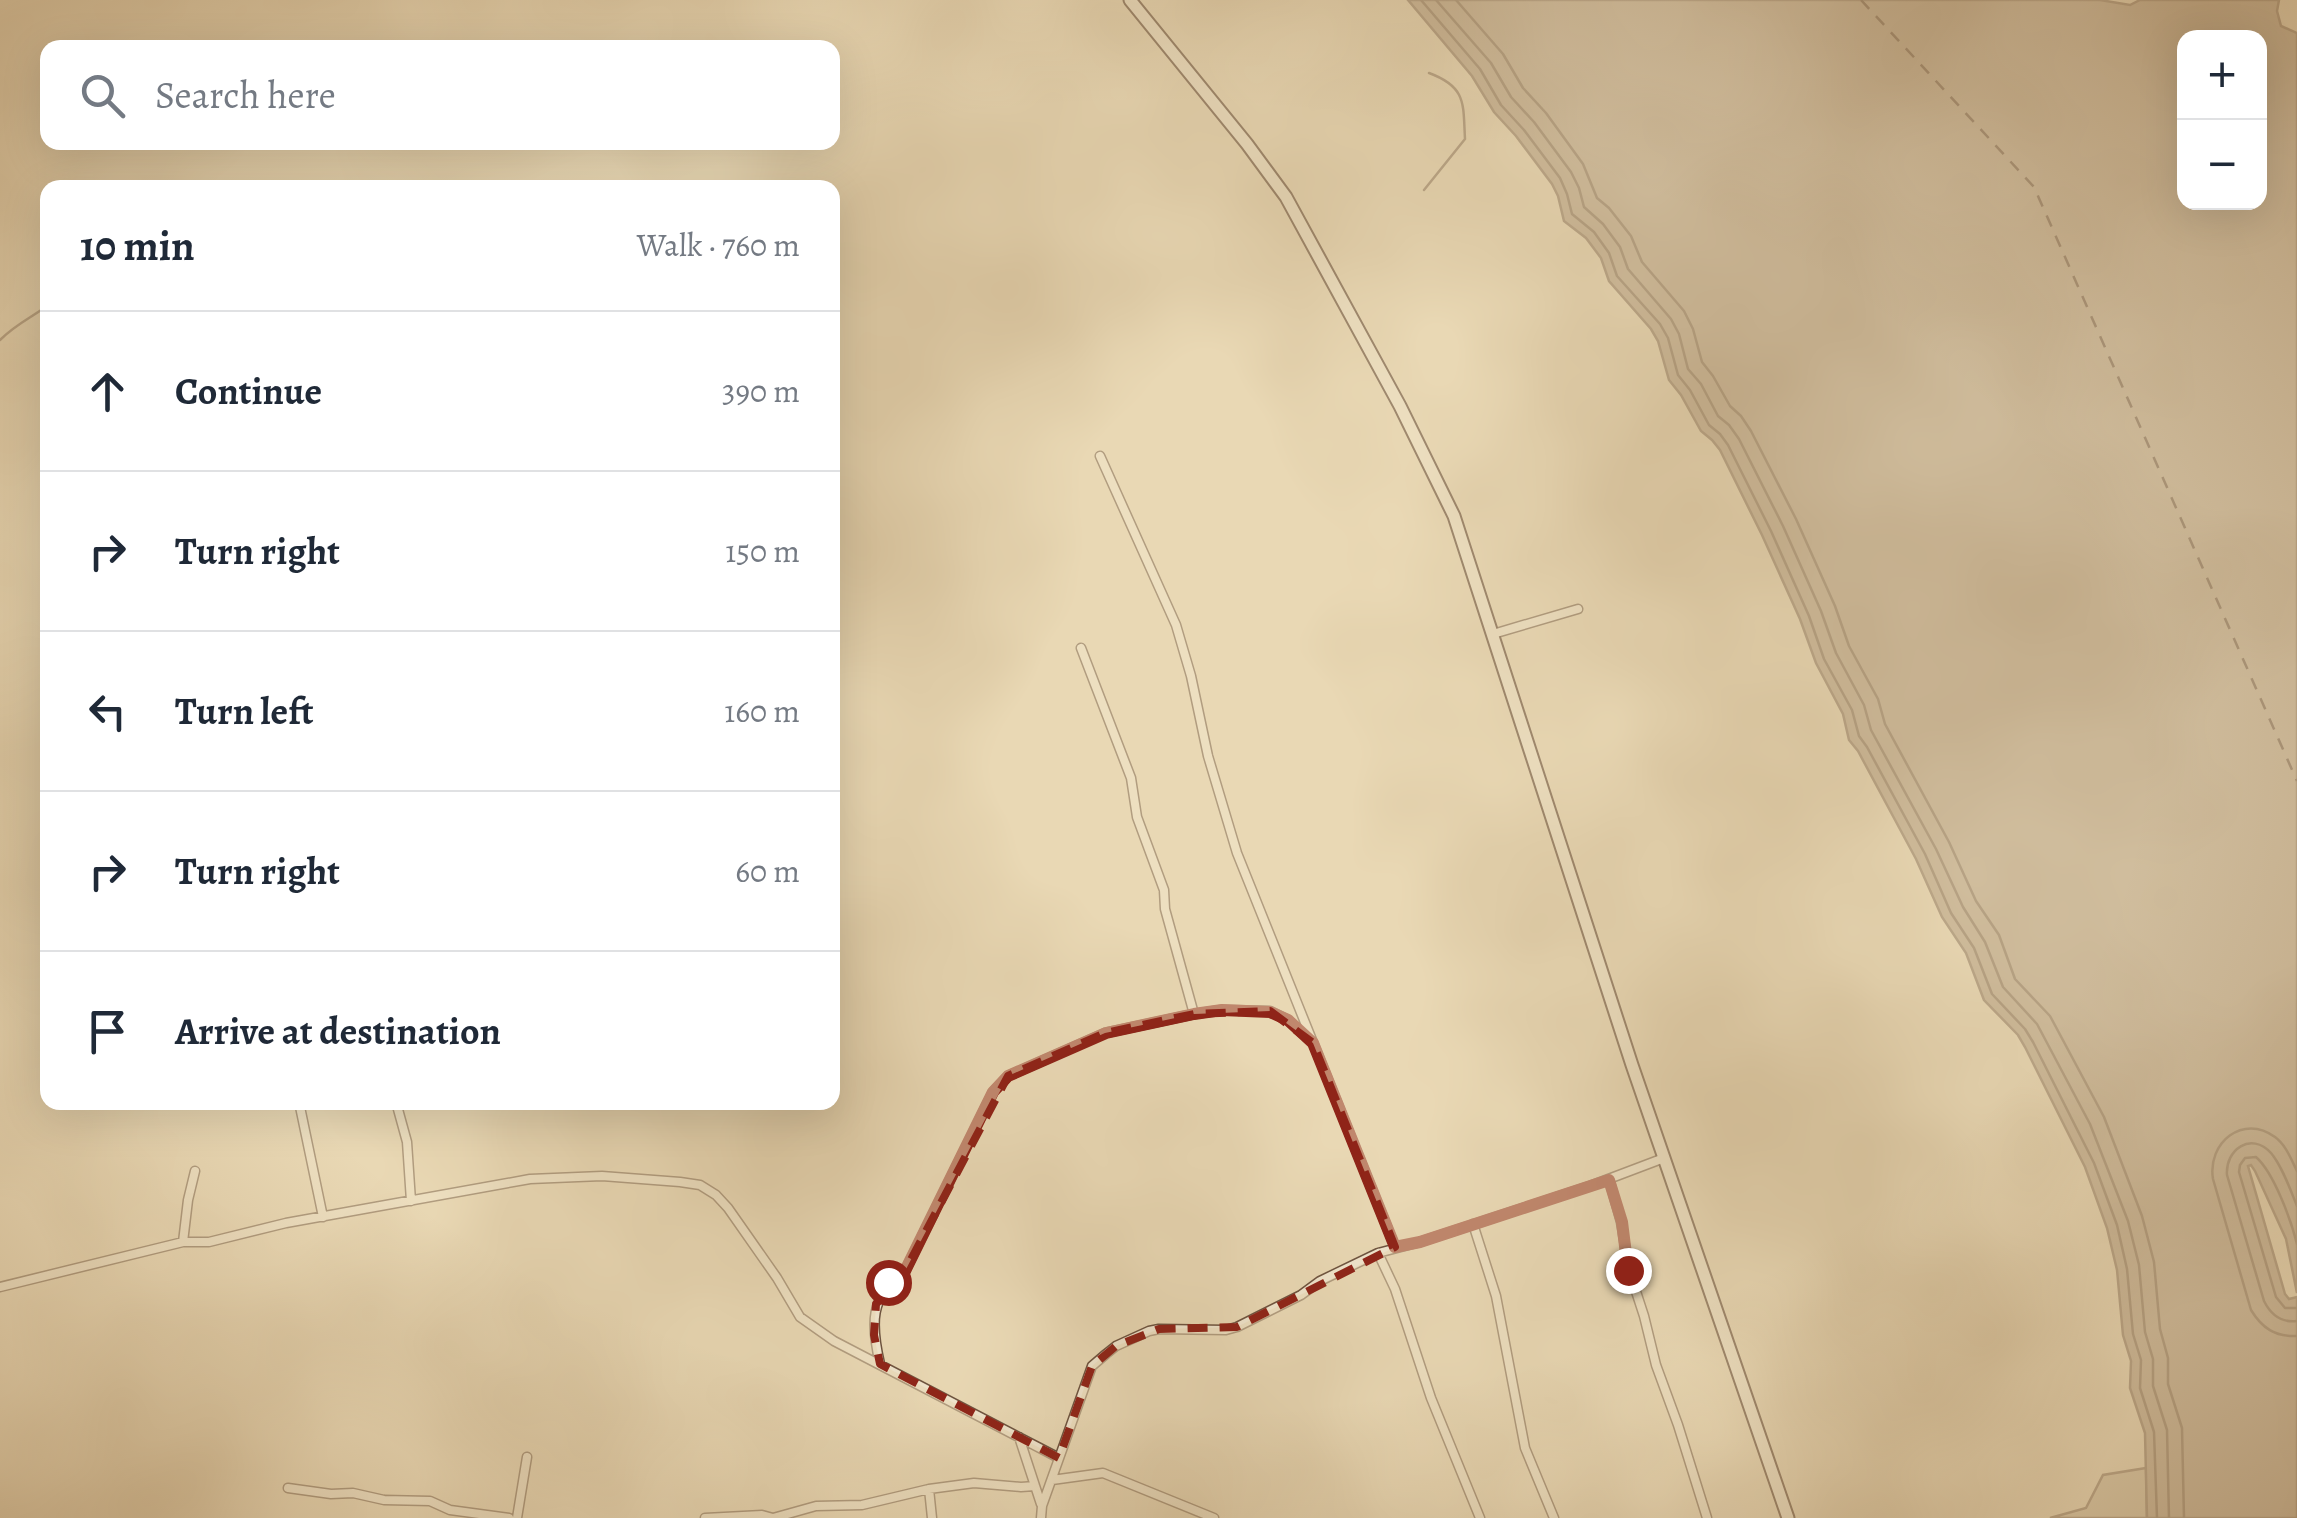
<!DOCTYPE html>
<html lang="en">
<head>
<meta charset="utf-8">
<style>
  body { margin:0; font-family:Alegreya,serif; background:#f2f2f3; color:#1f2937 }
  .controls { position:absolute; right:30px; top:30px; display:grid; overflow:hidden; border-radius:20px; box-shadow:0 10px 40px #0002 }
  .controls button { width:90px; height:90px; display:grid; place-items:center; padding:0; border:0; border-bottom:2px solid #e0e1e3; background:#fff; color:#1f2937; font:50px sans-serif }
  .stop { position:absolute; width:30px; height:30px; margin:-22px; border:8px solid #8f2418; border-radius:50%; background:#fff }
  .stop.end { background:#8f2418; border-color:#fff; box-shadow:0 2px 10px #0008 }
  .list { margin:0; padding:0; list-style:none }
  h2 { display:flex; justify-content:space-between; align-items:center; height:130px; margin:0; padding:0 40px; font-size:42px }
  h2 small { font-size:32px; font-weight:400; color:#747a83 }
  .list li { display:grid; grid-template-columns:65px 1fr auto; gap:30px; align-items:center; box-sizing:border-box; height:160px; padding:0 40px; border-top:2px solid #e0e1e3 }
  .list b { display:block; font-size:38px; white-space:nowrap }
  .list em { font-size:32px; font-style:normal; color:#747a83 }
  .icon { flex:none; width:55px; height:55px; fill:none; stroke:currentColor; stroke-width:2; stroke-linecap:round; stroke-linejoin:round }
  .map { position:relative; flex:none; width:2297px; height:1518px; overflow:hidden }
  .search { position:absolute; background:#fff; box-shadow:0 10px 40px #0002; left:40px; top:40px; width:800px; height:110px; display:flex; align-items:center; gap:25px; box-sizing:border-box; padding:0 35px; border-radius:20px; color:#747a83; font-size:38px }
  .panel { position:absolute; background:#fff; box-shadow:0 10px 40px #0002; left:40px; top:180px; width:800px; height:930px; border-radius:20px }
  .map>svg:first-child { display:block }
</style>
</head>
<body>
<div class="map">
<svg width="2297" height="1518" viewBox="0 0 2297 1518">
  <rect width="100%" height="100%" fill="#e9d8b4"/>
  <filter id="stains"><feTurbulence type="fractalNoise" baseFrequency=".002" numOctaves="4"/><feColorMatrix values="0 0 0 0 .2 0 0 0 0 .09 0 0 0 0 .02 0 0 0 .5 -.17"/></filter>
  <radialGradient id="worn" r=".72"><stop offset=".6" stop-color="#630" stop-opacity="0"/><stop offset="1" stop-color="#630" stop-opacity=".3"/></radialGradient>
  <!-- green -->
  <path fill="#cdba9a" stroke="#89715a" stroke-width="2.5" d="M 2146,1468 L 2147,1518 L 2050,1518 L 2086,1508 L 2103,1475 Z"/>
  <!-- water -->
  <path fill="#b19c80" stroke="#866e57" stroke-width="2.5" fill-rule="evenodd" d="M 1408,0 L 2100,0 L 2130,5 L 2140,0 L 2279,0 L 2277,11 L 2281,26 L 2297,33 L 2297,1293 L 2286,1239 L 2255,1171 L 2251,1165 L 2248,1166 L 2285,1294 L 2289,1299 L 2297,1297 L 2297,1518 L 2147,1518 L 2145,1433 L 2130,1388 L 2131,1361 L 2123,1335 L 2117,1270 L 2107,1228 L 2085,1167 L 2025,1047 L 2018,1035 L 1984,1000 L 1966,953 L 1942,917 L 1916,859 L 1858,751 L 1849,740 L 1843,714 L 1816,663 L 1800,619 L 1762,535 L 1720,450 L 1712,440 L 1701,431 L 1681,395 L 1669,380 L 1658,341 L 1651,329 L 1609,281 L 1601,258 L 1586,238 L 1564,221 L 1558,196 L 1552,184 L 1516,136 L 1494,112 L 1472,76 ZM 2184,38 L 2260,38 L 2260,202 L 2184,202 Z"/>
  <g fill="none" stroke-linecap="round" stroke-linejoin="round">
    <!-- shore -->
    <path stroke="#7b624d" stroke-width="2.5" d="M 1421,0 L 1480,69 L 1501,105 L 1524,130 L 1560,178 L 1567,194 L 1572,214 L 1594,232 L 1609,253 L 1617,276 L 1660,324 L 1668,338 L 1678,375 L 1690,390 L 1709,425 L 1720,434 L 1728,445 L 1771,531 L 1809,616 L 1824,659 L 1852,710 L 1859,736 L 1867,747 L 1925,854 L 1951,913 L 1974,948 L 1992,994 L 2025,1029 L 2033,1042 L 2094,1163 L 2117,1225 L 2127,1269 L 2133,1334 L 2141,1360 L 2140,1388 L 2154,1432 L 2157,1518
      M 1436,0 L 1491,63 L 1511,97 L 1534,122 L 1571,172 L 1579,188 L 1584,207 L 1603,224 L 1620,247 L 1628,269 L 1671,319 L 1679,334 L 1688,369 L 1701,384 L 1718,416 L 1729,425 L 1739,439 L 1783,526 L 1821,611 L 1836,653 L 1864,705 L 1871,730 L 1936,849 L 1963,907 L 1985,942 L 2003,987 L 2037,1024 L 2090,1124 L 2128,1221 L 2139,1265 L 2145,1332 L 2153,1359 L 2153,1386 L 2167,1430 L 2169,1518
      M 1456,0 L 1503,54 L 1523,88 L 1546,113 L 1583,164 L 1597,198 L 1609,208 L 1631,236 L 1642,262 L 1684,311 L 1693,329 L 1702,362 L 1713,376 L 1730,406 L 1741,416 L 1751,431 L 1796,519 L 1835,606 L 1849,646 L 1878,699 L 1885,724 L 1949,842 L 1976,901 L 1999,935 L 2015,979 L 2050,1016 L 2104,1117 L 2142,1216 L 2154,1262 L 2160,1329 L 2168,1358 L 2168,1384 L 2182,1428 L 2184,1518
      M 2297,1171 C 2291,1159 2286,1145 2275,1137 C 2243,1113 2207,1143 2213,1179 L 2251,1310 C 2262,1328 2275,1337 2297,1336
      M 2297,1206 C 2290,1189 2282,1166 2271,1153 C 2251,1131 2225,1150 2227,1175 L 2264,1301 C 2271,1315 2281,1323 2297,1321
      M 2297,1244 C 2291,1220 2274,1173 2256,1157 L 2245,1158 L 2240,1165 L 2239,1172 L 2276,1297 L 2285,1308 L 2297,1308"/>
    <!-- stream -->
    <path stroke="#866e57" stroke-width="2.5" d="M 1424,190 L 1465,139 C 1463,104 1467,87 1429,73
      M 0,340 C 16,324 29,319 47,306"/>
    <!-- ferry -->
    <path stroke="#604534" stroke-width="2.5" stroke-dasharray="12 10" stroke-linecap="butt" d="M 1861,0 L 2034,187 L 2297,781"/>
    <defs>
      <path id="street" d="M 1100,456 L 1176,625 L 1191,676 L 1208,756 L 1237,853 L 1395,1247
        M 1493,634 L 1578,609
        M 1081,648 L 1131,778 L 1137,817 L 1164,890 L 1165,909 L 1194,1014
        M 299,1102 L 323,1217
        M 396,1102 L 407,1142 L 411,1201
        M 1609,1179 L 1621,1222 L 1629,1270 L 1644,1316 L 1656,1365 L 1678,1425 L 1707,1518
        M 1473,1224 L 1496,1296 L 1525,1448 L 1554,1518
        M 183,1242 L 188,1200 L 195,1171
        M 1378,1253 L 1395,1289 L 1431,1398 L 1480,1518
        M 0,1287 L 183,1242 L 209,1242 L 286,1223 L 530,1179 L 602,1176 L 680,1182 L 700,1185 L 716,1195 L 728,1208 L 777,1278 L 800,1317 L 834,1341 L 1059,1458
        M 880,1364 C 871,1325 869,1296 905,1271 L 993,1092 L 1008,1076 L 1105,1033 L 1194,1014 L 1222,1010 L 1270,1011 L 1288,1020 L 1310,1040
        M 1019,1437 L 1041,1504
        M 1052,1480 L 1103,1473 L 1214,1518
        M 288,1488 L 331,1494 L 353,1493 L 384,1500 L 430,1501 L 450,1510 L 509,1518
        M 929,1489 L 932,1518
        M 517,1518 L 527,1457
        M 705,1518 L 762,1515 L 773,1518 L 816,1506 L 862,1505 L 929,1489 L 974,1483 L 1021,1487 L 1035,1486
        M 1041,1518 L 1042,1506 L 1092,1366 L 1106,1354 L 1116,1346 L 1149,1331 L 1159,1329 L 1226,1330 L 1237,1327 L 1301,1295 L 1320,1281 L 1378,1253 L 1420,1242 L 1590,1186 L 1664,1158"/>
      <path id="secondary" d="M 1130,0 L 1247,144 L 1286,197 L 1400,406 L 1454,516 L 1632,1065 L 1788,1518"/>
    </defs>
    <!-- street casing -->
    <use href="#street" stroke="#6e5440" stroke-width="11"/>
    <!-- secondary casing -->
    <use href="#secondary" stroke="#45281a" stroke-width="15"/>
    <!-- street -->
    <use href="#street" stroke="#f1e6ce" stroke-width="8"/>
    <!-- secondary -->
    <use href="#secondary" stroke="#f1e6ce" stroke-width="11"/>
  </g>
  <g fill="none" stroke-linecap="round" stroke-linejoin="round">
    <!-- route -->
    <path stroke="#8f2418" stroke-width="12" d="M 888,1282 L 905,1271 L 993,1092 L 1008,1076 L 1106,1033 L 1194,1014 L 1222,1010 L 1270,1012 L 1288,1020 L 1313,1043 L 1395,1247 L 1420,1242 L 1609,1180 L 1622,1222 L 1628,1270"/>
  </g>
  <!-- marked area -->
  <path d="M0 0H2297V1518H0ZM 1270,1011 L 1313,1043 L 1395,1247 L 1237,1327 L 1159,1329 L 1116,1346 L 1092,1366 L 1059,1458 L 880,1364 L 874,1335 L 876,1304 L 905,1271 L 1008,1076 L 1105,1033 L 1194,1014 Z" fill="#e9d8b4" fill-opacity=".55" fill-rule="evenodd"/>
  <path fill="none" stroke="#8f2418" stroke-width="8" stroke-dasharray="20 12" stroke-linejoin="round" d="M 1270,1011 L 1313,1043 L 1395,1247 L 1237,1327 L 1159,1329 L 1116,1346 L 1092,1366 L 1059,1458 L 880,1364 L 874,1335 L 876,1304 L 905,1271 L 1008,1076 L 1105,1033 L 1194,1014 Z"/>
  <rect width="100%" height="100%" filter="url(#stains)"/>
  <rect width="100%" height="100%" fill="url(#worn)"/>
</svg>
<div class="controls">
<button>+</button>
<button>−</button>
</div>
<div class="stop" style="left:888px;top:1282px"></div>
<div class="stop end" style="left:1628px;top:1270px"></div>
<div class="search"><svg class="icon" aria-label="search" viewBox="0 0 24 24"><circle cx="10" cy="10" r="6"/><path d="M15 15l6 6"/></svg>Search here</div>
<section class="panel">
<h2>10 min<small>Walk · 760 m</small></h2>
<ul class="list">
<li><svg class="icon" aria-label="ahead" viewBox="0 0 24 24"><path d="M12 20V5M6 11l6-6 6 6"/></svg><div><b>Continue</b></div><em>390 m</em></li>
<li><svg class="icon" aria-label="right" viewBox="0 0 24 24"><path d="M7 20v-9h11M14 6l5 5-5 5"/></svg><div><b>Turn right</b></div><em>150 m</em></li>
<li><svg class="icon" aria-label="left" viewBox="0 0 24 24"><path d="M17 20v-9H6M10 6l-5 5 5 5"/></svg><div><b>Turn left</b></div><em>160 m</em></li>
<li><svg class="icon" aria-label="right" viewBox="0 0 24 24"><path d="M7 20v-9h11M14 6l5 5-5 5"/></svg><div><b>Turn right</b></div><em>60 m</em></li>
<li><svg class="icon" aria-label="arrive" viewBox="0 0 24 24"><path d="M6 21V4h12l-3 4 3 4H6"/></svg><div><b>Arrive at destination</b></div></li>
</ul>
</section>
</div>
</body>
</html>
